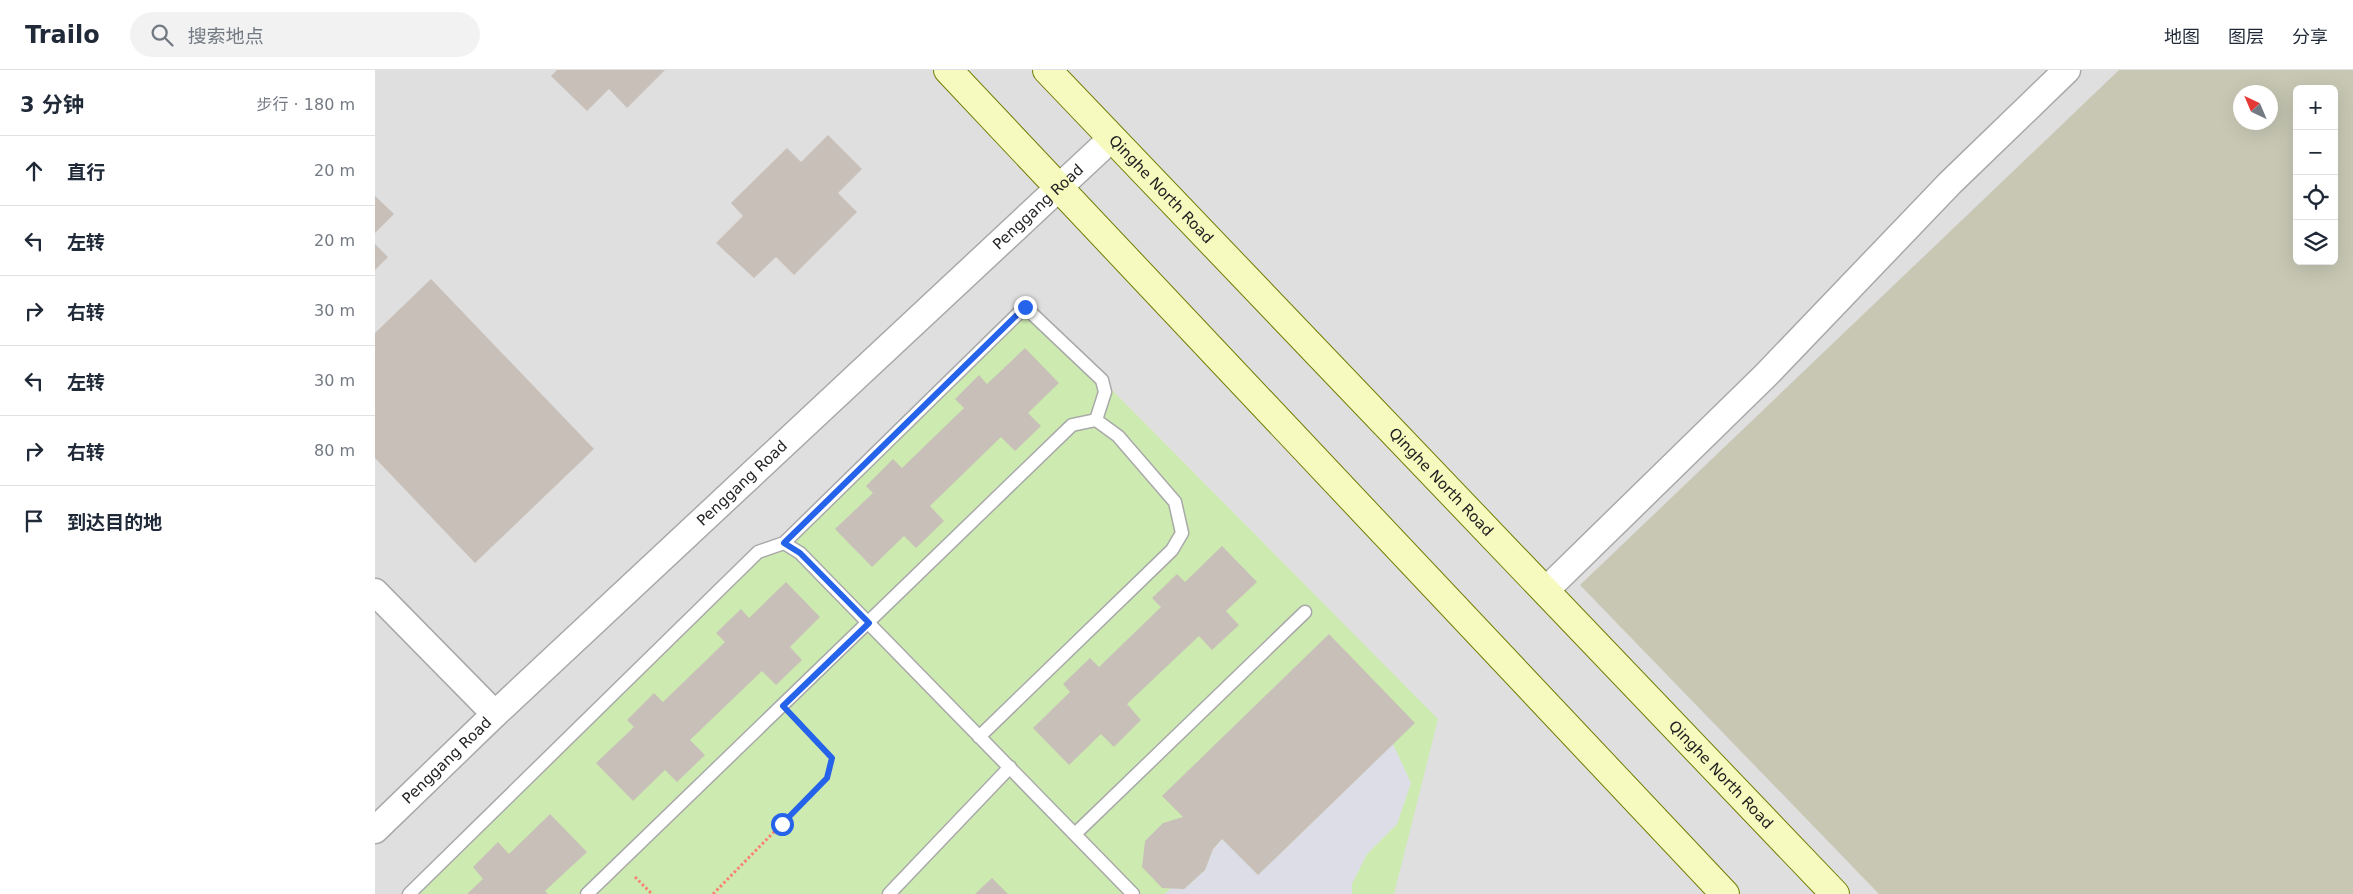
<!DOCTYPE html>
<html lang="zh">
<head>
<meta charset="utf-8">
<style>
  body { margin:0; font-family:"DejaVu Sans","Noto Sans SC",sans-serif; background:#f2f2f3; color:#1f2937 }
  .controls { position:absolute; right:15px; top:15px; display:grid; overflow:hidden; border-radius:8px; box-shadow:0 5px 20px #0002 }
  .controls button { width:45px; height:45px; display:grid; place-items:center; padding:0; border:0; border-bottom:1px solid #e0e1e3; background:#fff; color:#1f2937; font:25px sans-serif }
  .compass { position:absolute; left:1858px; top:15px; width:45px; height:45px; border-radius:50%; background:#fff; box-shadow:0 5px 20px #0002; rotate:316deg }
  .stop { position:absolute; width:15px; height:15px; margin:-11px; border:4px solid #2563eb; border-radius:50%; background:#fff }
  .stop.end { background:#2563eb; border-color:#fff; box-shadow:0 1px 5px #0008 }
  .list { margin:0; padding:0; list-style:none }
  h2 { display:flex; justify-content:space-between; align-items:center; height:65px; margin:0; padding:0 20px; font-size:21px }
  h2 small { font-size:16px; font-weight:400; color:#747a83 }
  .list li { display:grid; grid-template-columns:32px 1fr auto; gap:15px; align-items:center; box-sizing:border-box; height:70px; padding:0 20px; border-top:1px solid #e0e1e3 }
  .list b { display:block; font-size:19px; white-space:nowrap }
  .list em { font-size:16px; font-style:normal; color:#747a83 }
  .icon { flex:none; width:28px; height:28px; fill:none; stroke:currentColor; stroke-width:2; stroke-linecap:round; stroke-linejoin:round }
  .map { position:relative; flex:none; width:1978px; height:824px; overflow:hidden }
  header { display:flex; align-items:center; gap:30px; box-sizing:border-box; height:70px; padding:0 25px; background:#fff; border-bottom:1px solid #e0e1e3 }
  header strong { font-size:24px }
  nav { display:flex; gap:28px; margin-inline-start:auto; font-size:18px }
  .search { width:350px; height:45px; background:#f2f2f3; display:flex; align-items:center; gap:12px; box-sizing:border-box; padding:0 18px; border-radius:28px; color:#747a83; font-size:19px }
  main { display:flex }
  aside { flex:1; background:#fff }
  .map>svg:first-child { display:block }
</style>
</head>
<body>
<header>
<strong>Trailo</strong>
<div class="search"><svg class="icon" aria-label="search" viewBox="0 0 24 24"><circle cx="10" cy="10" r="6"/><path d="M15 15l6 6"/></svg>搜索地点</div>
<nav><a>地图</a><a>图层</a><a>分享</a></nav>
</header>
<main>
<aside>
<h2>3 分钟<small>步行 · 180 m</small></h2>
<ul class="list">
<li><svg class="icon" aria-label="ahead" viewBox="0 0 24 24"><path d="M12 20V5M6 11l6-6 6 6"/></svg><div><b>直行</b></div><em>20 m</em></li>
<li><svg class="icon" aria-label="left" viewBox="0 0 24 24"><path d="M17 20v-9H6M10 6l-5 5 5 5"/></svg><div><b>左转</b></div><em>20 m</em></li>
<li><svg class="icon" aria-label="right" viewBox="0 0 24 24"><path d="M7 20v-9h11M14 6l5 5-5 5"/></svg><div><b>右转</b></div><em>30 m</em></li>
<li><svg class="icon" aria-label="left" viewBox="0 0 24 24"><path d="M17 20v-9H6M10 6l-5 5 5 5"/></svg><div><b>左转</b></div><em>30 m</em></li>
<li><svg class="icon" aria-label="right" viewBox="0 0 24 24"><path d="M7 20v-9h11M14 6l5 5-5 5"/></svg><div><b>右转</b></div><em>80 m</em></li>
<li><svg class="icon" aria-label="arrive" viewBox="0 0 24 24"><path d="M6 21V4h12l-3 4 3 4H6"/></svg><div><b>到达目的地</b></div></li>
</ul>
</aside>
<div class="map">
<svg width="1978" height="824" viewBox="0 0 1978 824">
  <rect width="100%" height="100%" fill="#f2efe9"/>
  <!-- residential -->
  <path fill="#e0dfdf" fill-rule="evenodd" d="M 0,0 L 1978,0 L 1978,824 L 0,824 ZM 1922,19 L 1959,19 L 1959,191 L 1922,191 ZM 1866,22 L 1896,22 L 1896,52 L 1866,52 Z"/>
  <!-- construction -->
  <path fill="#c7c7b4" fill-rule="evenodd" d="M 1744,0 L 1978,0 L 1978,824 L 1504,824 L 1205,515 ZM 1922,19 L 1959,19 L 1959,191 L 1922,191 ZM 1866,22 L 1896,22 L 1896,52 L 1866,52 Z"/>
  <!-- grass -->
  <path fill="#cdebb0" d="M 650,237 L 727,310 L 1063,649 L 1019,824 L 34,824 L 383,482 L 409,473 Z"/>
  <!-- plaza -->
  <path fill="#dddde8" d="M 1018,674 L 1036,713 L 1022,754 L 992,784 L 977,814 L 977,824 L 790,824 L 796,818 L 809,819 L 830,800 L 838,779 L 847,769 L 883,805 Z"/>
  <!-- building -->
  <path fill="#c7bfb8" d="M 182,0 L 290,0 L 252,38 L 234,19 L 212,41 L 176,6 Z
    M 453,65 L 487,99 L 463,123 L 482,142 L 419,205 L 401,187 L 379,208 L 341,173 L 368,146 L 356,133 L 412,78 L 426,92 Z
    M 0,126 L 19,144 L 0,163 Z
    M 0,174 L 13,187 L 0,200 Z
    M 56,209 L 219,379 L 100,493 L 0,388 L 0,263 Z
    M 650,278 L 684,313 L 653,343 L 666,356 L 640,381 L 626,367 L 555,436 L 569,451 L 541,478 L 529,466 L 497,497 L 460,459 L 498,423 L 491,416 L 518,389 L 527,398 L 589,338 L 580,329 L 604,305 L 612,314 Z
    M 847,476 L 882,512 L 851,541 L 864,555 L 837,580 L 824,566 L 752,634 L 766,650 L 739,677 L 726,664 L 694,695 L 658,658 L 695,622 L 688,614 L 715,588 L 724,597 L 786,537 L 777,528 L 802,504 L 810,512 Z
    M 411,512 L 445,547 L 415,577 L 427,590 L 401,615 L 387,601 L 315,670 L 330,685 L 302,712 L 290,700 L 258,731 L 221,693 L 259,657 L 252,650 L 279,623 L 288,632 L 350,572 L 341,563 L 366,539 L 374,548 Z
    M 954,564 L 1040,653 L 883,805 L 847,769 L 838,779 L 830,800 L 809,819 L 787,818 L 767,797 L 770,771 L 788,753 L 808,747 L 787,726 Z
    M 175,744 L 212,782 L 170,821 L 173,824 L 92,824 L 108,809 L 98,797 L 123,772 L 134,784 Z
    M 617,808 L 633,824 L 600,824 Z"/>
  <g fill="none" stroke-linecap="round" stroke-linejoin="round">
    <defs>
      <path id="lane" d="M 409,473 L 650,237 L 727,310 L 730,322 L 721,350
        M 700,764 L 930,542
        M 34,824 L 383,482 L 409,473 L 425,483 L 758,824
        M 212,824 L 697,355 L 721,350 L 743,366 L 800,432 L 807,463 L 797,480 L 604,667
        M 514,824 L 635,697"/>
      <g id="street">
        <path d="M 1170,521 L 1391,305 L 1575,113 L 1692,0"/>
        <path d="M 0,522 L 120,644"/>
        <path id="s1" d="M 0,760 L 120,644 L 737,68"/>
      </g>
      <g id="secondary">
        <path d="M 573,0 L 1350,824"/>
        <path id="s2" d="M 672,0 L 1460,824"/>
      </g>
    </defs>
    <!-- lane casing -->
    <use href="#lane" stroke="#a9a9a9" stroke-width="15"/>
    <!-- street casing -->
    <use href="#street" stroke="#a9a9a9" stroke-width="29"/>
    <!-- secondary casing -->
    <use href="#secondary" stroke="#707d05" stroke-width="30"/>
    <!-- path -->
    <path stroke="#fa8072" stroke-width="3" stroke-dasharray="2.5 2.5" stroke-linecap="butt" d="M 260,807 L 277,824
      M 338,824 L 452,708 L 457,688 L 422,651"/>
    <!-- lane -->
    <use href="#lane" stroke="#fff" stroke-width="12"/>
    <!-- street -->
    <use href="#street" stroke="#fff" stroke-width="26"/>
    <!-- secondary -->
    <use href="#secondary" stroke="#f7fabf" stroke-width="28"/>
  </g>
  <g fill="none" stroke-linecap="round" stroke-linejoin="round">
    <!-- route -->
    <path stroke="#2563eb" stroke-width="6" d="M 407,754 L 452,708 L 457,688 L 408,636 L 494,553 L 425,483 L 409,473 L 650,237"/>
  </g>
  <g text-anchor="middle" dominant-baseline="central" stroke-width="4.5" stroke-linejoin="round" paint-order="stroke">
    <!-- street labels -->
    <g font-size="15" fill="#222" stroke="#fff">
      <text stroke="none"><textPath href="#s2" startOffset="165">Qinghe North Road</textPath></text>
      <text stroke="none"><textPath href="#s1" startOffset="910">Penggang Road</textPath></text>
      <text stroke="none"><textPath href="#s2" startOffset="570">Qinghe North Road</textPath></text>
      <text stroke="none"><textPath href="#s1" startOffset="505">Penggang Road</textPath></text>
      <text stroke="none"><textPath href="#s1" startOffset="100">Penggang Road</textPath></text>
      <text stroke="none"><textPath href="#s2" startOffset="975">Qinghe North Road</textPath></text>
    </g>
  </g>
</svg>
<div class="controls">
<button>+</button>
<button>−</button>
<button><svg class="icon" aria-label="locate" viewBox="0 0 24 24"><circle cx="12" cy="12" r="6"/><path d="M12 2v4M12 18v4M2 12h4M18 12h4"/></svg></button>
<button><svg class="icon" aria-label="layers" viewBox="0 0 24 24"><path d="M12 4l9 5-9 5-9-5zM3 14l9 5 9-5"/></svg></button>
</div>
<svg class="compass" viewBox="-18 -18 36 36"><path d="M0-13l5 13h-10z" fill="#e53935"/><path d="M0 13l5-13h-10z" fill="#747a83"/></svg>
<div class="stop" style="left:407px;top:754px"></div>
<div class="stop end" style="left:650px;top:237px"></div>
</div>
</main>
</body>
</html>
